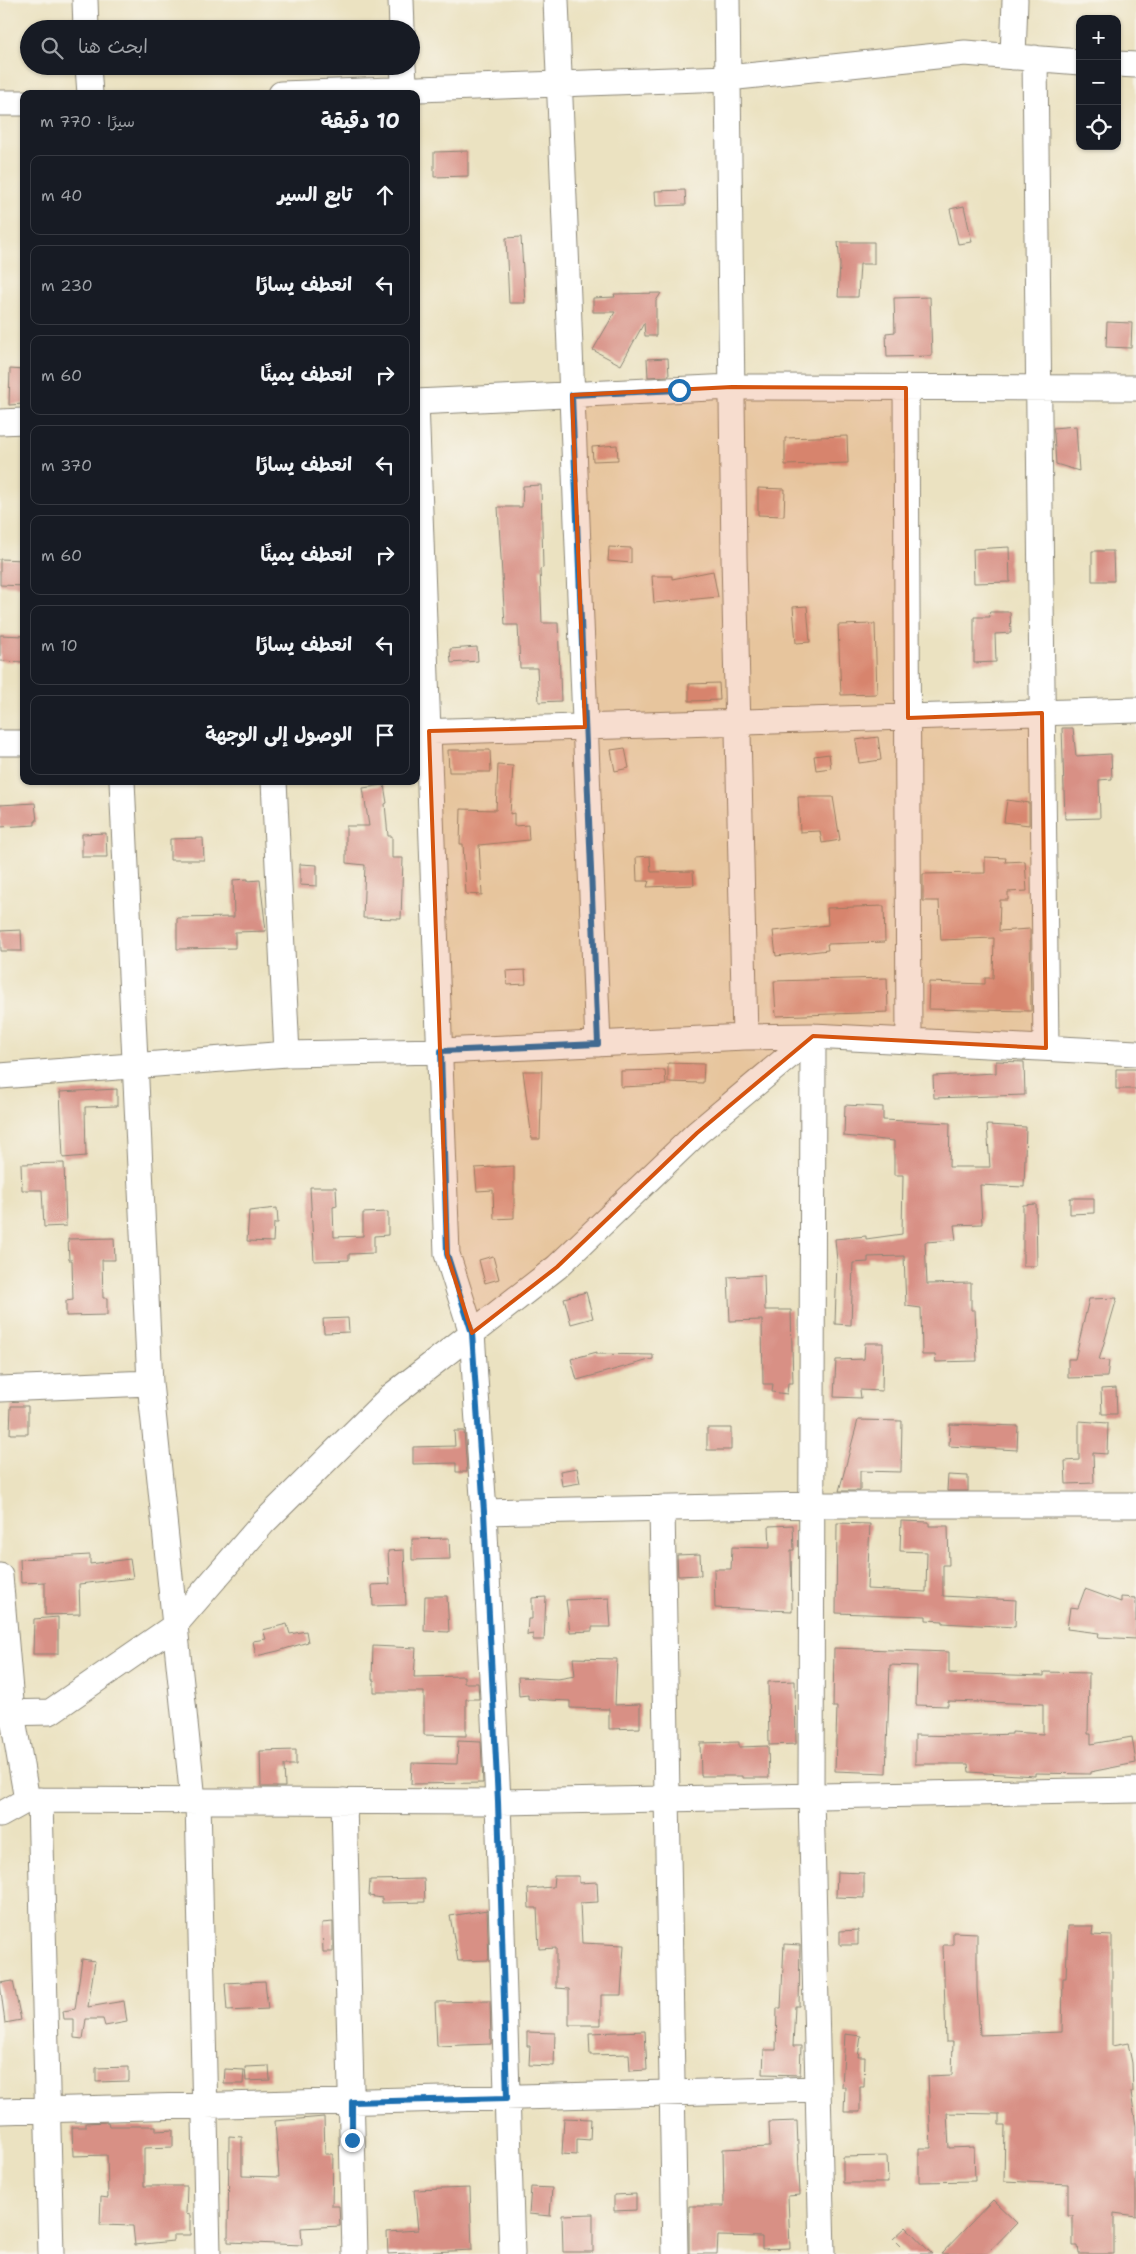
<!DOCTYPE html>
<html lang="ar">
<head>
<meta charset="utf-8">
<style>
  body { margin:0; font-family:"Shantell Sans","Playpen Sans Arabic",sans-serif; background:#242831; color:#f1f3f6; direction:rtl }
  .controls { position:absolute; right:15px; top:15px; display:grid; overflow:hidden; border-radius:10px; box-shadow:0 1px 4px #0004 }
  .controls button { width:45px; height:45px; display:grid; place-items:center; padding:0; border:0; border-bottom:1px solid #363941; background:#171b24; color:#f1f3f6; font:25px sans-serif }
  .stop { position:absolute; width:15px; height:15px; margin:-11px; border:4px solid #1f6fb2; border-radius:50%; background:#fff }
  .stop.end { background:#1f6fb2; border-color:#fff; box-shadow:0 1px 5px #0008 }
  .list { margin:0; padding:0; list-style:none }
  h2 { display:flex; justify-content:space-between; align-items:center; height:65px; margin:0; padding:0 20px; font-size:21px }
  h2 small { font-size:16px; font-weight:400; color:#9ea1a6 }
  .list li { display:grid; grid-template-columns:32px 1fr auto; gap:15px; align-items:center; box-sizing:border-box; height:80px; margin:0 10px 10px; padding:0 10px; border:1px solid #363941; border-radius:10px }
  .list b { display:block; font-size:19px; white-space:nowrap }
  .list em { font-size:16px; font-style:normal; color:#9ea1a6 }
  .icon { flex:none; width:28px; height:28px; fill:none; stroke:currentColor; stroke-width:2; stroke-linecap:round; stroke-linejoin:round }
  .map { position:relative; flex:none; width:1136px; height:2254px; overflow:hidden; direction:ltr }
  .search { position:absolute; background:#171b24; box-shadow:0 1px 4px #0004; left:20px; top:20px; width:400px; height:55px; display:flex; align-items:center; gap:12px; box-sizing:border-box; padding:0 18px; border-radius:28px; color:#9ea1a6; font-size:19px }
  .panel { position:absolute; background:#171b24; box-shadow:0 1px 4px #0004; left:20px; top:90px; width:400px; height:695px; border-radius:10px; direction:rtl }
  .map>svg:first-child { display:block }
</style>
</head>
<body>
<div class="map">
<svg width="1136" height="2254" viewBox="0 0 1136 2254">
  <rect width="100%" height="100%" fill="#f7f3e8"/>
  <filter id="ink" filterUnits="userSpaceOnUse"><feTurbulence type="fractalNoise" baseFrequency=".02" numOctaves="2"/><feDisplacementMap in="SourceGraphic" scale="10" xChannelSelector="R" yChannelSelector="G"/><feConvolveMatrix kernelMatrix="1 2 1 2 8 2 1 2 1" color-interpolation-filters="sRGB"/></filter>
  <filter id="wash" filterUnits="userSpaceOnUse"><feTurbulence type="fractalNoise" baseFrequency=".0096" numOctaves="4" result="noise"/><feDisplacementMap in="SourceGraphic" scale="20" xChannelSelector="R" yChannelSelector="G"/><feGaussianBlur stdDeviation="1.12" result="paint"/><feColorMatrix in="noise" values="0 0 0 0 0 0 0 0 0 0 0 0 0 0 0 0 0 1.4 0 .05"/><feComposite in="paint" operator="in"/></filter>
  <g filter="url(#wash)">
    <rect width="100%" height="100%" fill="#ebe2c1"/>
    <g id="blocks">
      <!-- building -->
      <path fill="#d89085" d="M 468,151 L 468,176 L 434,177 L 434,152 Z
        M 685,190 L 686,205 L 656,206 L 655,191 Z
        M 964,206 L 972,242 L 958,244 L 950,209 Z
        M 521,237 L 525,303 L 509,303 L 506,238 Z
        M 838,242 L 874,242 L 874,264 L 860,264 L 858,297 L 838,297 L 840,265 Z
        M 661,293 L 656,301 L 656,336 L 645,336 L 644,323 L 621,365 L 593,350 L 615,312 L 593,312 L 593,298 L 615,297 L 614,294 Z
        M 930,297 L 932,356 L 887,357 L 886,333 L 895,332 L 894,298 Z
        M 1107,322 L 1132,323 L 1131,348 L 1106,347 Z
        M 668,358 L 669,376 L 648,377 L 647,359 Z
        M 10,369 L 24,370 L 24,404 L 9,405 Z
        M 1076,426 L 1079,471 L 1056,464 L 1054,434 L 1053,428 Z
        M 847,436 L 848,463 L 785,465 L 785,438 Z
        M 617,445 L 618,460 L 593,461 L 592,447 Z
        M 541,485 L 543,568 L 540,569 L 542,623 L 558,623 L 561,701 L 539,702 L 537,668 L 520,668 L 518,625 L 505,625 L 498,507 L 522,507 L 523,486 Z
        M 758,488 L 785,489 L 784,516 L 758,515 Z
        M 609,547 L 631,548 L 631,563 L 608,561 Z
        M 1009,547 L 1010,582 L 974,583 L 973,549 Z
        M 1092,551 L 1113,551 L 1114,581 L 1092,581 Z
        M 0,559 L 24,560 L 24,586 L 0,585 Z
        M 713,571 L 718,597 L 654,603 L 652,576 L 672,576 L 672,579 Z
        M 807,606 L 810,642 L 796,643 L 793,607 Z
        M 989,612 L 1010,612 L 1011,633 L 995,634 L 996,662 L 974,663 L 974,617 L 990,617 Z
        M 875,624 L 877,694 L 841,695 L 838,625 Z
        M 0,635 L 24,636 L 24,662 L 0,661 Z
        M 477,647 L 478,661 L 451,663 L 450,649 Z
        M 719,683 L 720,700 L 689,701 L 689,684 Z
        M 1062,728 L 1073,728 L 1076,756 L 1111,754 L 1112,779 L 1099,780 L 1100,818 L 1065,819 Z
        M 878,737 L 881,760 L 859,763 L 856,740 Z
        M 625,748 L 629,768 L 615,771 L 611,750 Z
        M 448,750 L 490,750 L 491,772 L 449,772 Z
        M 829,754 L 831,768 L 816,770 L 814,756 Z
        M 498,765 L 513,766 L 510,814 L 514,813 L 514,826 L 528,825 L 529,840 L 479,845 L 482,895 L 466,894 L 463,844 L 460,844 L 461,809 L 496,810 Z
        M 384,785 L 387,803 L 385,804 L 388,836 L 392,836 L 392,858 L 403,858 L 401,919 L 363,918 L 365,865 L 346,863 L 346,826 L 369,826 L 363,788 Z
        M 798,797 L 833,797 L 840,840 L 822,843 L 820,831 L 800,832 Z
        M 1007,800 L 1029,803 L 1029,825 L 1004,822 Z
        M 35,803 L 37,821 L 35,821 L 35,825 L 0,827 L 0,805 Z
        M 106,833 L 107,857 L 82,857 L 82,834 Z
        M 203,838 L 204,860 L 170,860 L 170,839 Z
        M 650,856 L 651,872 L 693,871 L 694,885 L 647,887 L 649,881 L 637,881 L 636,857 Z
        M 985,857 L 1006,858 L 1005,862 L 1025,861 L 1027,891 L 1008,892 L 1008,900 L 1000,900 L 999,931 L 1030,929 L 1031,1011 L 928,1009 L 929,982 L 985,984 L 985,978 L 993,978 L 994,938 L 941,940 L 939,901 L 923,901 L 923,874 L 985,873 Z
        M 300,864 L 317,865 L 317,886 L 300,885 Z
        M 248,879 L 248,881 L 260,880 L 266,931 L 235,932 L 235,948 L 177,949 L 177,918 L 234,917 L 233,880 Z
        M 884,906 L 885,942 L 827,944 L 828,950 L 776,956 L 773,931 L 828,925 L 827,908 Z
        M 21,930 L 22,951 L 1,951 L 0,931 Z
        M 525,970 L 526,984 L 507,985 L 506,971 Z
        M 887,978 L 888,1012 L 776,1016 L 774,981 Z
        M 996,1061 L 1024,1062 L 1025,1095 L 934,1098 L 933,1076 L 996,1073 Z
        M 668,1063 L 704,1064 L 703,1083 L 668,1082 Z
        M 1116,1069 L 1136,1069 L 1136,1089 L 1116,1089 Z
        M 665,1070 L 666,1085 L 621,1087 L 621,1071 Z
        M 523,1071 L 542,1071 L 540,1139 L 532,1139 Z
        M 117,1089 L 117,1106 L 85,1107 L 86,1156 L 63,1158 L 60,1092 Z
        M 845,1105 L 883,1107 L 883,1120 L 950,1123 L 949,1167 L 990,1167 L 987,1125 L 1026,1127 L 1024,1187 L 980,1185 L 982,1224 L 954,1225 L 956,1240 L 925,1242 L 927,1284 L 971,1283 L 971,1310 L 975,1310 L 977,1361 L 936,1362 L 935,1355 L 922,1355 L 921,1308 L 906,1306 L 904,1256 L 868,1257 L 868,1262 L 853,1263 L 851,1325 L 835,1324 L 837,1261 L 835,1239 L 866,1236 L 866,1239 L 902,1234 L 903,1175 L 894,1175 L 894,1141 L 844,1136 Z
        M 64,1163 L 66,1226 L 44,1227 L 42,1190 L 22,1190 L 21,1164 Z
        M 514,1166 L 514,1218 L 494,1219 L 493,1190 L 477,1191 L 475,1168 Z
        M 310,1187 L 336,1187 L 337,1206 L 333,1207 L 334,1237 L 363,1236 L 363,1213 L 388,1212 L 388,1235 L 374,1236 L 374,1253 L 349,1254 L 349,1260 L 314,1261 Z
        M 1070,1198 L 1094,1198 L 1094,1213 L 1070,1214 Z
        M 1036,1204 L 1037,1266 L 1023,1266 L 1023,1205 Z
        M 277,1208 L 278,1223 L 274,1223 L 273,1242 L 247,1241 L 249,1211 Z
        M 114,1238 L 115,1260 L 102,1260 L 103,1298 L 107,1298 L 107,1315 L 66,1316 L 66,1301 L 73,1300 L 72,1260 L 69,1260 L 68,1239 Z
        M 493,1256 L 499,1279 L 485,1283 L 479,1260 Z
        M 764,1275 L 765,1310 L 791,1310 L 793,1383 L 788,1383 L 787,1394 L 772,1392 L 773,1384 L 763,1384 L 762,1320 L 730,1321 L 728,1277 Z
        M 586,1292 L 593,1318 L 571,1324 L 564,1298 Z
        M 1117,1298 L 1099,1360 L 1109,1361 L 1107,1377 L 1068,1378 L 1068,1359 L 1075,1359 L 1089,1299 Z
        M 348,1318 L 349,1332 L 324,1333 L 323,1319 Z
        M 865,1343 L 883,1343 L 882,1391 L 860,1390 L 861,1398 L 834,1397 L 836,1360 L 864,1359 Z
        M 597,1352 L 597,1354 L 653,1355 L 653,1359 L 577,1380 L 571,1359 Z
        M 1116,1388 L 1117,1414 L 1102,1414 L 1101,1389 Z
        M 11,1406 L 28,1406 L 28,1434 L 10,1434 Z
        M 858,1420 L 902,1421 L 901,1472 L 860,1471 L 860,1491 L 839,1491 Z
        M 1079,1421 L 1108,1423 L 1107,1454 L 1093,1453 L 1094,1483 L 1066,1484 L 1065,1461 L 1079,1460 Z
        M 950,1424 L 1018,1426 L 1017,1450 L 949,1446 Z
        M 707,1428 L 731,1428 L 731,1450 L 707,1450 Z
        M 454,1431 L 464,1431 L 467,1472 L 456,1472 L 456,1463 L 413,1464 L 413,1447 L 455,1446 Z
        M 577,1468 L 580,1483 L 562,1486 L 560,1471 Z
        M 948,1475 L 968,1476 L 968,1491 L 947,1491 Z
        M 901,1521 L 929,1522 L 929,1526 L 948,1526 L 949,1565 L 943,1565 L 943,1596 L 1016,1600 L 1015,1627 L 943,1623 L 943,1621 L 926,1620 L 926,1616 L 836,1613 L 837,1523 L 870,1524 L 867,1589 L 926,1592 L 927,1552 L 900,1551 Z
        M 793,1525 L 794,1550 L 791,1550 L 792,1611 L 715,1608 L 714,1569 L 731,1569 L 732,1547 L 770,1548 L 769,1526 Z
        M 449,1538 L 450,1559 L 412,1560 L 412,1539 Z
        M 404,1550 L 406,1605 L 373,1606 L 372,1585 L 390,1584 L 388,1551 Z
        M 700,1554 L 701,1575 L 678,1576 L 677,1555 Z
        M 90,1555 L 90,1564 L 130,1559 L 133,1578 L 79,1584 L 80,1614 L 45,1615 L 45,1582 L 21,1583 L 20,1559 Z
        M 1085,1589 L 1121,1602 L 1121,1597 L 1136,1598 L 1136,1639 L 1098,1637 L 1099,1633 L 1067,1629 L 1070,1607 L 1078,1608 Z
        M 425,1596 L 447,1596 L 449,1632 L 424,1631 Z
        M 546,1597 L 544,1640 L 533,1640 L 533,1634 L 527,1635 L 528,1619 L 532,1619 L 532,1598 Z
        M 609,1598 L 611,1627 L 592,1627 L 592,1631 L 570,1632 L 566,1600 Z
        M 58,1617 L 58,1654 L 33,1654 L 34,1619 Z
        M 287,1624 L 290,1634 L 306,1631 L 308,1642 L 278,1651 L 256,1656 L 253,1641 L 266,1639 L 263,1630 Z
        M 373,1646 L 416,1648 L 414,1677 L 464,1676 L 464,1683 L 478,1683 L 479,1699 L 466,1699 L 466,1736 L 424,1735 L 424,1692 L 374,1692 L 374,1680 L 372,1680 Z
        M 834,1648 L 949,1652 L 949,1673 L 1044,1676 L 1044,1672 L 1089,1673 L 1088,1734 L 1091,1734 L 1091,1744 L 1132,1737 L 1136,1763 L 1090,1772 L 1090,1774 L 1035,1773 L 1035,1776 L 969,1772 L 968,1764 L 915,1764 L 915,1735 L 965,1736 L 1012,1734 L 1012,1732 L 1043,1734 L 1043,1704 L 948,1701 L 948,1706 L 916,1705 L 917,1666 L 890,1665 L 886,1773 L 835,1771 L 837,1707 L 833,1707 Z
        M 573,1658 L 617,1659 L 615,1705 L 640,1704 L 640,1728 L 609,1729 L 609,1709 L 570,1708 L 570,1701 L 528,1699 L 528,1695 L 519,1696 L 518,1677 L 558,1679 L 575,1676 Z
        M 795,1681 L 796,1744 L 769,1745 L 768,1682 Z
        M 458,1741 L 481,1742 L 483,1783 L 411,1784 L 412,1763 L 457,1764 Z
        M 739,1742 L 739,1747 L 768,1746 L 769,1778 L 742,1778 L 742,1776 L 701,1776 L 700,1743 Z
        M 296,1750 L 296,1765 L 284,1765 L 285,1787 L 261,1787 L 260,1751 Z
        M 837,1872 L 864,1873 L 864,1898 L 836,1897 Z
        M 554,1876 L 579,1876 L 579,1883 L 597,1882 L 598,1902 L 580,1903 L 582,1943 L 624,1945 L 621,1995 L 601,1995 L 601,2025 L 569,2025 L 569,1989 L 556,1988 L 556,1948 L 539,1949 L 537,1908 L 529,1908 L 528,1889 L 553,1887 Z
        M 424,1879 L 425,1902 L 382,1903 L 382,1898 L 369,1896 L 370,1880 Z
        M 487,1910 L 489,1960 L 458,1961 L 450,1916 Z
        M 333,1922 L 333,1952 L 323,1952 L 322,1923 Z
        M 1068,1926 L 1093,1926 L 1092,1935 L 1112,1936 L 1112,2046 L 1128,2043 L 1132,2063 L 1133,2092 L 1131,2092 L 1136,2126 L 1136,2216 L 1114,2213 L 1114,2254 L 1079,2254 L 1078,2246 L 1073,2246 L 1073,2216 L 1068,2216 L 1068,2184 L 1004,2181 L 1005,2125 L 999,2125 L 999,2114 L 947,2113 L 949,2148 L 974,2147 L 975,2181 L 919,2182 L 919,2148 L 931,2148 L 928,2076 L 952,2075 L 953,2042 L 946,2042 L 943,1945 L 953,1945 L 953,1932 L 977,1933 L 977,1988 L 980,2035 L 1062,2032 L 1063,1978 L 1066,1978 Z
        M 858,1930 L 858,1945 L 840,1945 L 840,1931 Z
        M 784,1944 L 800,1945 L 799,2006 L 795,2006 L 793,2046 L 801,2046 L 800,2075 L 763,2074 L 764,2050 L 776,2050 L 777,2008 L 781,2008 Z
        M 82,1959 L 95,1961 L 88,2007 L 124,2001 L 127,2022 L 105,2026 L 103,2019 L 86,2019 L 83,2039 L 74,2038 L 74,2019 L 64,2019 L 63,2011 L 75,2009 Z
        M 13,1981 L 21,2020 L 5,2023 L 0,1983 Z
        M 265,1981 L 268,2009 L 227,2011 L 225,1983 Z
        M 490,2001 L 491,2044 L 437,2046 L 435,2002 Z
        M 645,2031 L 647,2070 L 630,2071 L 629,2054 L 590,2055 L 589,2033 Z
        M 527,2032 L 555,2033 L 554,2066 L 529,2065 L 530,2046 L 527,2046 Z
        M 845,2034 L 861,2036 L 858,2057 L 865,2057 L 864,2087 L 860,2087 L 860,2112 L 844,2112 L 845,2087 L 842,2087 Z
        M 269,2066 L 270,2080 L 246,2081 L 245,2067 Z
        M 129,2067 L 129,2081 L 96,2082 L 96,2068 Z
        M 225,2069 L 244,2070 L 243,2084 L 224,2084 Z
        M 324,2117 L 325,2154 L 333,2154 L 332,2206 L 339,2206 L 340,2226 L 301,2228 L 302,2245 L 228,2242 L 229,2136 L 242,2137 L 242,2176 L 279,2177 L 275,2121 Z
        M 564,2118 L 591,2119 L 590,2140 L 577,2139 L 577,2155 L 562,2154 Z
        M 797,2121 L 800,2195 L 788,2196 L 790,2248 L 762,2249 L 762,2237 L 718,2236 L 717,2254 L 689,2254 L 689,2206 L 724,2206 L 723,2149 L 770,2147 L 769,2122 Z
        M 108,2122 L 109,2126 L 156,2126 L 156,2131 L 173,2130 L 173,2147 L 144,2148 L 144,2186 L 187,2186 L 186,2214 L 190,2215 L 190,2235 L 173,2235 L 173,2241 L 135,2245 L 133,2226 L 100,2225 L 101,2197 L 108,2198 L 107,2155 L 73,2156 L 72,2127 L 86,2127 L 86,2123 Z
        M 887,2156 L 888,2183 L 843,2183 L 843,2157 Z
        M 531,2187 L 552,2188 L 550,2216 L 529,2214 Z
        M 470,2188 L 472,2250 L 388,2254 L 387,2232 L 418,2230 L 414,2190 Z
        M 636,2194 L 636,2210 L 614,2211 L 614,2195 Z
        M 993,2200 L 1017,2223 L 987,2254 L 941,2254 Z
        M 593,2214 L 593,2252 L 563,2252 L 562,2215 Z
        M 906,2227 L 932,2254 L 908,2254 L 893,2239 Z"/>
    </g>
  </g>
  <g filter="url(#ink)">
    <use href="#blocks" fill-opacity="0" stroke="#8b8676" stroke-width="1"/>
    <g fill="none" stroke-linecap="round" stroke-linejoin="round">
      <defs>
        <path id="minor" d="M 85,0 L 86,29
          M 401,0 L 402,29
          M 556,0 L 598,1044
          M 727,0 L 734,557 L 745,1037
          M 1013,57 L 1015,0
          M 1035,58 L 1046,1048
          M 1117,64 L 1136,65
          M 88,66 L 90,94
          M 403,66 L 405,94
          M 281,94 L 728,78 L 965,53 L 1080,62
          M 0,103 L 24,103
          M 906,388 L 909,1041
          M 416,402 L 447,1254 L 472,1333 L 484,1512 L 498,1802 L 512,2254
          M 416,402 L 732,387 L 1136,388
          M 0,422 L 24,421
          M 416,732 L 1136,710
          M 0,743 L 24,743
          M 122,781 L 150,1383 L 193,1800
          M 274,781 L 287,1054
          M 813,1036 L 811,1796 L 822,2254
          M 0,1076 L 287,1054 L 441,1051 L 745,1037 L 813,1036 L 1136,1053
          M 0,1389 L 150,1383
          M 662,1508 L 675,2254
          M 484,1512 L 812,1505 L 1136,1505
          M 0,1576 L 12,1713 L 27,1800
          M 0,1713 L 50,1712 L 173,1627 L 263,1523 L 390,1397 L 557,1267 L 697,1133 L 813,1036
          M 40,1800 L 51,2254
          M 198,1800 L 208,2254
          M 344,1801 L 355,2254
          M 0,1815 L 27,1800 L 498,1802 L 1136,1790
          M 0,2111 L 818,2089"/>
      </defs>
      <!-- minor casing -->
      <use href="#minor" stroke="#8b8676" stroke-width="27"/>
      <!-- minor -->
      <use href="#minor" stroke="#fff" stroke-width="25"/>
    </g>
  </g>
  <g fill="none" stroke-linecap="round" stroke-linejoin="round" filter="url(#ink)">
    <!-- route -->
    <path stroke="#1f6fb2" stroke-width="6" d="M 352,2140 L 352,2102 L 507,2098 L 498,1802 L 484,1512 L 472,1333 L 447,1254 L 441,1051 L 598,1044 L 572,395 L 679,390"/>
  </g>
  <!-- marked area -->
  <path fill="#d5540f" fill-opacity="0.2" stroke="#d5540f" stroke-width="4" stroke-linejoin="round" d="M 732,387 L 906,388 L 908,718 L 1042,713 L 1046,1048 L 813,1036 L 697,1133 L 557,1267 L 472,1333 L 447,1254 L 429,731 L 585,727 L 572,395 Z"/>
</svg>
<div class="controls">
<button>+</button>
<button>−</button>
<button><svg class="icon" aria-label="locate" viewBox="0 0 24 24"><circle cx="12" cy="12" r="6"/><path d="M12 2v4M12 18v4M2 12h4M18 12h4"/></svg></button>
</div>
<div class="stop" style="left:679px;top:390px"></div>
<div class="stop end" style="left:352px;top:2140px"></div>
<div class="search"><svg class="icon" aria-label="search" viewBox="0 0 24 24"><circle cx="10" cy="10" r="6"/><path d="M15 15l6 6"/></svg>ابحث هنا</div>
<section class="panel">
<h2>10 دقيقة<small>سيرًا · 770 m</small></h2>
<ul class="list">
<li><svg class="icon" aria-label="ahead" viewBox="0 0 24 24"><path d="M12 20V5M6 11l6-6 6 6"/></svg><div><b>تابع السير</b></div><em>40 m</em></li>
<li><svg class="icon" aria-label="left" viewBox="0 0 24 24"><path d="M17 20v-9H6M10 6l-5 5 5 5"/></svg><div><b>انعطف يسارًا</b></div><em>230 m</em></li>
<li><svg class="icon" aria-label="right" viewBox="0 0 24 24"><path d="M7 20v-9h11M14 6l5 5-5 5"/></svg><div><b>انعطف يمينًا</b></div><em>60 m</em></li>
<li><svg class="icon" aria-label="left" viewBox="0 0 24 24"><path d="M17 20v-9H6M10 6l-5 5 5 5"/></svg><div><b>انعطف يسارًا</b></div><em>370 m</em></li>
<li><svg class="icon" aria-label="right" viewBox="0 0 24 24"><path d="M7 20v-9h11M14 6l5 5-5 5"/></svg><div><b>انعطف يمينًا</b></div><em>60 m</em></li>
<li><svg class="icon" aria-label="left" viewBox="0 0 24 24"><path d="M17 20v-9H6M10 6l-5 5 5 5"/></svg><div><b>انعطف يسارًا</b></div><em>10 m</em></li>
<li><svg class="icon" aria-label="arrive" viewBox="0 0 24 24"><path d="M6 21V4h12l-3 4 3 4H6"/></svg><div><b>الوصول إلى الوجهة</b></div></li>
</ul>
</section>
</div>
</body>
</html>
